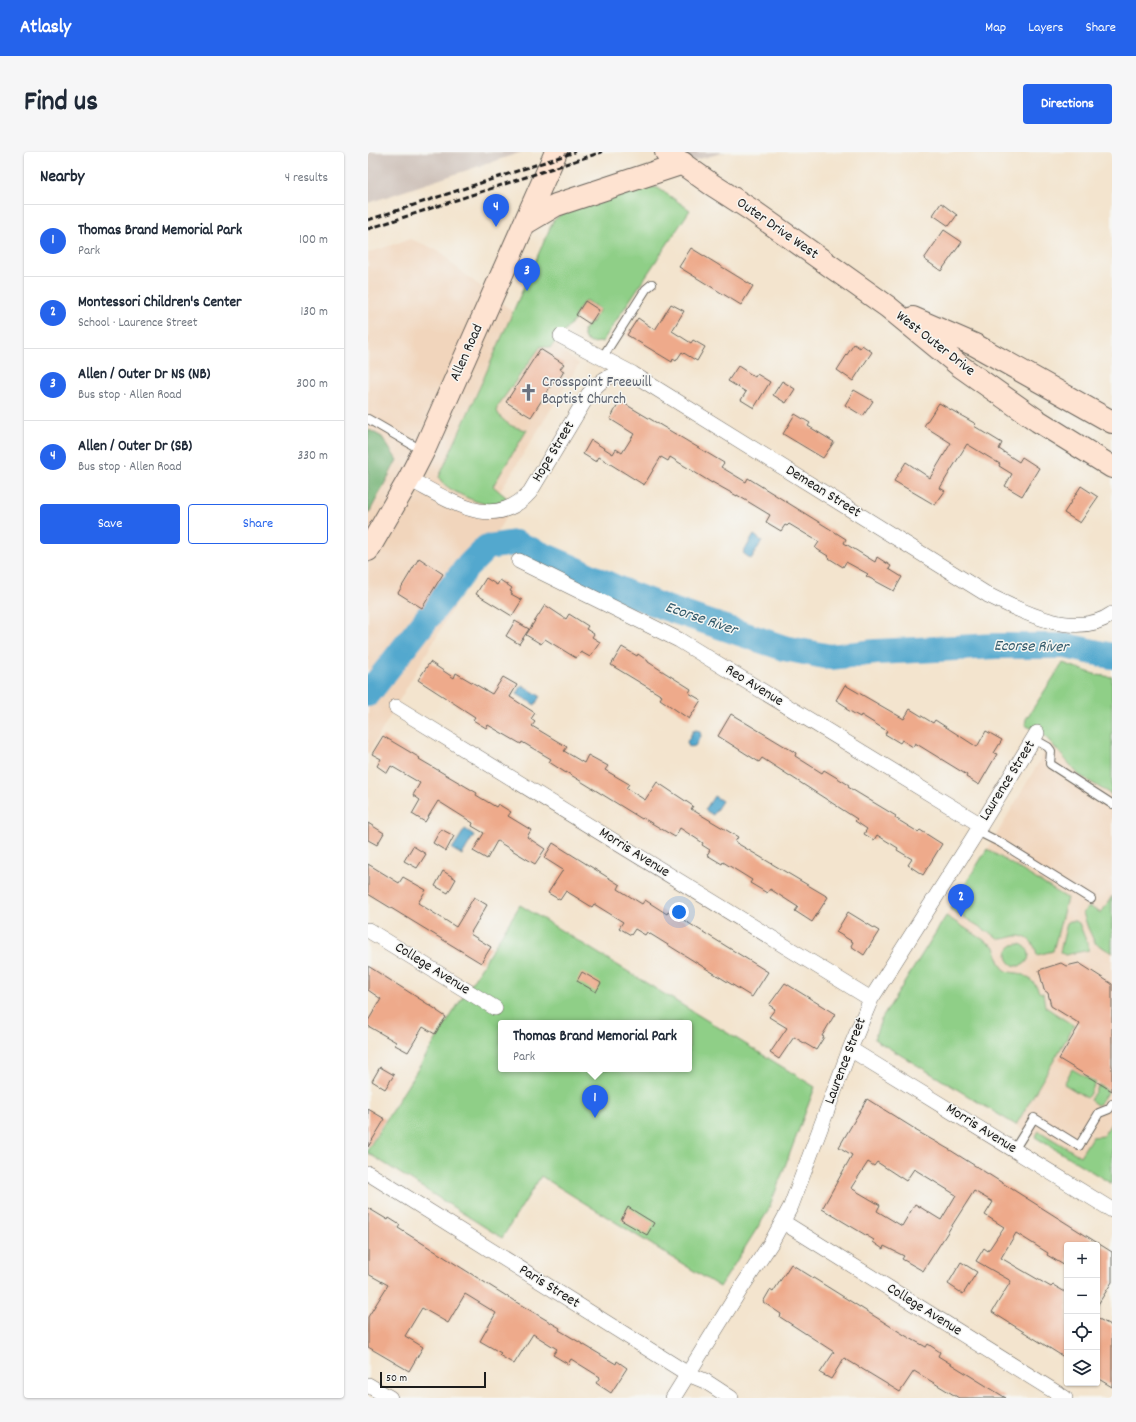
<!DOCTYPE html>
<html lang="en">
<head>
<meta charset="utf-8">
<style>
  body { margin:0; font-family:Dekko,sans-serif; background:#f6f6f7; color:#1f2937 }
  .controls { position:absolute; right:12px; bottom:12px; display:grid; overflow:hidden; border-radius:4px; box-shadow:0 1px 3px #0004 }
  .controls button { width:36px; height:36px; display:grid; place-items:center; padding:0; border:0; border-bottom:1px solid #e0e1e3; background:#fff; color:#1f2937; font:20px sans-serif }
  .scale { position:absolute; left:12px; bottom:10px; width:106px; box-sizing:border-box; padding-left:4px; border:2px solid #1c1c1c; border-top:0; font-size:11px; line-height:14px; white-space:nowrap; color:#1c1c1c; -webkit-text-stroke:3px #f6f6f2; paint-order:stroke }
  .you { position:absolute; left:311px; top:760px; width:14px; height:14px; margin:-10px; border:3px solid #fff; border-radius:50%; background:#1a73e8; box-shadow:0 0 0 6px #1a73e833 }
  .badge { display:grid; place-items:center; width:26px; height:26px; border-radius:50%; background:#2563eb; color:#fff; font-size:13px; font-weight:700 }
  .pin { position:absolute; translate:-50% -33px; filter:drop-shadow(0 1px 2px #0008) }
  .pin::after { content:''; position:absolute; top:21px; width:14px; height:12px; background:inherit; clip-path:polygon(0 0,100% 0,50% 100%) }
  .popup { position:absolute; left:130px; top:868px; width:194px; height:52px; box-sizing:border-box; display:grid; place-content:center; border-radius:4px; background:#fff; filter:drop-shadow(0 1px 3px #0005); font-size:13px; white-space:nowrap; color:#747a83 }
  .popup b { font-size:15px; color:#1f2937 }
  .popup::after { content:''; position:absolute; left:50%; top:100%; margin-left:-8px; border:8px solid transparent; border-top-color:#fff }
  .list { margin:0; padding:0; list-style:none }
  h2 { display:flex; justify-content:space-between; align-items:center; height:52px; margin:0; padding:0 16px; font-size:17px }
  h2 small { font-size:13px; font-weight:400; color:#747a83 }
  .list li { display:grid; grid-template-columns:26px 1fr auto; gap:12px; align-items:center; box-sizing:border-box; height:72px; padding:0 16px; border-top:1px solid #e0e1e3 }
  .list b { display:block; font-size:15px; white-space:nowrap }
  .list p { margin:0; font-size:13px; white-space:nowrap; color:#747a83 }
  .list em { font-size:13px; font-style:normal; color:#747a83 }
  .actions { display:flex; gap:8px; padding:12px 16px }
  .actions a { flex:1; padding:9px 0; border:1px solid #2563eb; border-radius:4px; text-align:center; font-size:14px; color:#2563eb }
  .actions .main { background:#2563eb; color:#fff }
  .icon { flex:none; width:22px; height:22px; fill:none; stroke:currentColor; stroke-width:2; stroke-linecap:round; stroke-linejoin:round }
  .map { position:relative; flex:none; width:744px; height:1246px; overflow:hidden; border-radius:4px }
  header { display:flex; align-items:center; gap:24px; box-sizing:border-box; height:56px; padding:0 20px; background:#2563eb; color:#fff }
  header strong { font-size:19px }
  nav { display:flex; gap:22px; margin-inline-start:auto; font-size:14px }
  .intro { display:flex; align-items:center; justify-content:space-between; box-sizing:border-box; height:96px; padding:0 24px }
  h1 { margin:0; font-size:28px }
  .button { padding:10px 18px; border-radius:4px; background:#2563eb; color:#fff; font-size:14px; font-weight:700 }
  main { display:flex; gap:24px; padding:0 24px }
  aside { flex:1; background:#fff; border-radius:4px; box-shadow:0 1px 3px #0004 }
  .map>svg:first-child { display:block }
</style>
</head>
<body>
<header>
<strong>Atlasly</strong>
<nav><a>Map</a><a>Layers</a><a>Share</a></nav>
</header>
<div class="intro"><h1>Find us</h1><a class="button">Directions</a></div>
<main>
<aside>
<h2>Nearby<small>4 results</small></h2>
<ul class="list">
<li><span class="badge">1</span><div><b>Thomas Brand Memorial Park</b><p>Park</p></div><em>100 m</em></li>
<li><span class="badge">2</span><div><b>Montessori Children's Center</b><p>School · Laurence Street</p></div><em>130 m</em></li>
<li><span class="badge">3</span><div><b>Allen / Outer Dr NS (NB)</b><p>Bus stop · Allen Road</p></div><em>300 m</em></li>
<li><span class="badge">4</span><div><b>Allen / Outer Dr (SB)</b><p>Bus stop · Allen Road</p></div><em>330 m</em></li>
</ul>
<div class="actions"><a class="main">Save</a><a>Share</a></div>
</aside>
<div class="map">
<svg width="744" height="1246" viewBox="0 0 744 1246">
  <rect width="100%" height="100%" fill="#f6f6f2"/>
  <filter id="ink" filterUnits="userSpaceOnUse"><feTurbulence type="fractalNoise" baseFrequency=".025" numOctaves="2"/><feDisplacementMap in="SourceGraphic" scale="8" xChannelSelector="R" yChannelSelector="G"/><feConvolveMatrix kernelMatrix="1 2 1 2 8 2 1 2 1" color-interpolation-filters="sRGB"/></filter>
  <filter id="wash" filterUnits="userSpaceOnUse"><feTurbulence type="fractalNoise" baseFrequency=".012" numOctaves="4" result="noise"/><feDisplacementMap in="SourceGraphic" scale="16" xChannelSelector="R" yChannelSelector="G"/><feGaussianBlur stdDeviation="0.9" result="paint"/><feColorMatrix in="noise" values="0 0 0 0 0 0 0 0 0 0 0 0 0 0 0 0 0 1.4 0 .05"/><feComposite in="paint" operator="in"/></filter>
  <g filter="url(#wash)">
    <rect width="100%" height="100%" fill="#f3e4ce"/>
    <!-- built -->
    <path fill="#f1d5bc" d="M 42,87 L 58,93 L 76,102 L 84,112 L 211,212 L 128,346 L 135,359 L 143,356 L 0,602 L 0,101 Z
      M 744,525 L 744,1032 L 506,887 L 513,868 L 630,680 L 682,591 Z"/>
    <!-- industrial -->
    <path fill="#cec1b9" d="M 0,0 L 154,0 L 0,51 Z
      M 298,0 L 358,0 L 315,11 Z"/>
    <!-- green -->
    <path fill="#8fcf87" stroke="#567652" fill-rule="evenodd" d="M 279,34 L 290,36 L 322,58 L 234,190 L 223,191 L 217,187 C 213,177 217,177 223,171 C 226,168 229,162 232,157 L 217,148 L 206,165 L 208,166 L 182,196 L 173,194 L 129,255 C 127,262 138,271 144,274 C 149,276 154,277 159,278 L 125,334 L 139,346 C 133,350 125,353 118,352 C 106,350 74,336 71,325 L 114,230 L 185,69 L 193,62 Z
      M 695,511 L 729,523 L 744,525 L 744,643 L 711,623 L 676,583 L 657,573 L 658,567 Z
      M 619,697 L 699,746 L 685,799 L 669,803 C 667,792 660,783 648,784 C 642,785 638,787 632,787 L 582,757 Z
      M 744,744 L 744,801 L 727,791 L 720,776 L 715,761 L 718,757 L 722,755 L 733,761 Z
      M 152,753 L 447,935 L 400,1059 L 352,1135 L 173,1024 L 134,1086 L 0,1001 L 0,997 ZM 133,871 L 321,871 L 321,917 L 133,917 Z
      M 578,764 L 627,795 C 629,802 631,811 635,816 C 641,822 648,820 654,822 C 662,826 668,832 671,840 L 675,841 L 677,854 L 679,856 L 706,874 L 648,973 L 506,887 L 513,868 Z
      M 702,769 L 707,769 L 711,771 L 721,796 L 721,798 L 697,803 L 692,800 L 699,771 Z
      M639 803a11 11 0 1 1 22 0a11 11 0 1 1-22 0Z
      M 704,917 L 728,931 L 719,946 L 696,932 Z
      M 731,933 L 740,939 L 732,951 L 729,953 L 722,948 Z
      M 744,970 L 744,1032 L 667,985 L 671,979 L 712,1004 L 724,985 L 735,984 Z"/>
    <!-- forest -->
    <path fill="#73b274" stroke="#486748" d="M 0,277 L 14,285 L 29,308 L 0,363 Z"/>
    <!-- water -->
    <path fill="#52a8ce" stroke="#376275" d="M 386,383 L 394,389 L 383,407 L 375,401 Z
      M 154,533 L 172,544 L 167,553 L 149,542 Z
      M 328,578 L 332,579 L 333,584 L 327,594 L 321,595 L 319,590 L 325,579 Z
      M 346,644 L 354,649 L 345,663 L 337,658 Z
      M 97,677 L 106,683 L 94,703 L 84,697 Z"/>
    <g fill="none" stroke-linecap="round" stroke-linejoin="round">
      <!-- river -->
      <path stroke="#52a8ce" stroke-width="26" d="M 0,542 L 99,415 L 119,395 L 147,391 L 205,416 L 257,440 L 298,456 L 416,496 L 462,505 L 508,500 L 628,494 L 698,494 L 744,504"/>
    </g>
    <g id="blocks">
      <!-- building -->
      <path fill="#eeaa8b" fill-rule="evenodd" d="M 573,51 L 589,63 L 581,74 L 565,63 Z
        M 576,78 L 594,90 L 573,119 L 556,107 Z
        M 323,96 L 385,134 L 373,153 L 311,115 Z
        M 217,149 L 231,158 L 222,172 L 208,163 Z
        M 303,152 L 316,159 L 304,179 L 323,191 L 325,188 L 337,195 L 329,209 L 314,200 L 308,209 L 305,207 L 304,210 L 259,183 L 270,166 L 287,178 Z
        M 486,192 L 492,196 L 494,193 L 504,200 L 485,229 L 469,218 Z
        M 172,197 L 196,212 L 192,217 L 196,219 L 189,231 L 186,229 L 163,265 L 138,250 Z
        M 370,214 L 387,225 L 389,222 L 402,230 L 386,256 L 373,248 L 378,240 L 360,229 Z
        M 414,229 L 427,237 L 418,251 L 405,243 Z
        M 486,238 L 505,249 L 495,264 L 477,253 Z
        M 252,249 L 356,311 L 353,315 L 378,330 L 380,326 L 478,387 L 476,391 L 486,397 L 507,410 L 509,405 L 523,414 L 521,417 L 534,425 L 526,439 L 498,424 L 500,422 L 478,410 L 475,415 L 459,405 L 460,404 L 447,396 L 451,390 L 421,372 L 419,374 L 417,373 L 413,379 L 398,370 L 402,363 L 369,343 L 369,344 L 344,330 L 344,331 L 302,305 L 300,309 L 293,305 L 276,333 L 231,305 L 228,310 L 215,302 L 223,288 L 245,302 L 248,297 L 254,301 L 266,282 L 242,267 Z
        M 571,251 L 608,272 L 606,274 L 634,291 L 631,297 L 651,310 L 654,305 L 671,316 L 654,344 L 637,334 L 644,322 L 631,314 L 632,312 L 599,292 L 572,336 L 577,339 L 567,353 L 526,329 L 538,310 L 562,326 L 583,291 L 556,274 Z
        M 427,262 L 442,271 L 440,274 L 466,290 L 455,306 L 415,282 Z
        M 713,334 L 730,345 L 712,371 L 696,361 Z
        M 51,406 L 75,422 L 54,456 L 30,441 Z
        M 118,426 L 129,433 L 132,428 L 144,436 L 142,439 L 144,440 L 143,442 L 154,448 L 144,464 L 108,442 Z
        M 177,453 L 198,467 L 201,462 L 220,474 L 218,477 L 226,482 L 224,485 L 232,490 L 222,505 L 213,500 L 208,506 L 177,487 L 173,492 L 158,483 Z
        M 147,469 L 161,477 L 151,492 L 138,484 Z
        M 254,495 L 269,504 L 270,502 L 280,509 L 280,510 L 323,537 L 321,541 L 333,548 L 321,567 L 292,547 L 294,544 L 243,513 Z
        M 62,510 L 86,526 L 88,521 L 124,542 L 135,525 L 149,533 L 142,545 L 167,561 L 163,567 L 167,570 L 164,574 L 199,595 L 196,599 L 216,611 L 220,603 L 240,614 L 237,618 L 261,632 L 258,636 L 277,648 L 289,630 L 325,654 L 323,657 L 370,685 L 367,690 L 460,745 L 444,770 L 427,759 L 430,755 L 402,737 L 399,741 L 382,731 L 384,728 L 355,710 L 354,712 L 339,703 L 342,698 L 334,693 L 335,691 L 312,676 L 307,685 L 275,666 L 274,667 L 198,620 L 198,621 L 181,610 L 183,607 L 154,590 L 153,592 L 120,573 L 118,576 L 105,568 L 107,565 L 50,528 Z
        M 477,533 L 536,567 L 542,557 L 565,571 L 567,568 L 609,595 L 618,579 L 634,588 L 626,601 L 629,602 L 611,633 L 598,625 L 599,623 L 547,591 L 545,595 L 534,588 L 532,591 L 517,582 L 519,579 L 493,563 L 492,565 L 478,557 L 479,555 L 468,548 Z
        M 363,562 L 428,601 L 427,604 L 454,621 L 456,618 L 481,633 L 480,635 L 528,664 L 527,666 L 550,680 L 552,678 L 574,692 L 555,723 L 540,713 L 544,707 L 529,698 L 530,696 L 509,683 L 506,688 L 496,682 L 499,677 L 487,669 L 489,667 L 394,606 L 391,610 L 350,584 Z
        M 15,584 L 52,606 L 51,607 L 109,641 L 108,643 L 128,655 L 130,652 L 143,660 L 140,664 L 163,678 L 159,685 L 177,697 L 167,712 L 129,689 L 119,707 L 105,699 L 116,681 L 104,674 L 105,671 L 70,649 L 57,670 L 44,662 L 52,648 L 45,643 L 52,631 L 23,614 L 19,621 L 9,614 L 13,607 L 4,602 Z
        M 0,671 L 16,681 L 9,693 L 0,688 Z
        M 73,677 L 86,684 L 78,699 L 65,691 Z
        M 185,691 L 252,733 L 250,737 L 274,752 L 277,748 L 299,762 L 300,760 L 313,768 L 314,767 L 400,820 L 384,845 L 279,780 L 277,783 L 267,777 L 263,783 L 251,776 L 255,770 L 226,752 L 224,755 L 198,739 L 192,748 L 180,741 L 195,718 L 176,706 Z
        M 45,694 L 58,702 L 49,716 L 36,709 Z
        M 0,712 L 31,731 L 35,725 L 58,738 L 50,751 L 88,775 L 106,745 L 119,753 L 102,782 L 123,795 L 113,811 L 0,742 Z
        M 75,719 L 88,727 L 80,741 L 67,734 Z
        M 480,760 L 511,779 L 496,803 L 483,794 L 485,790 L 468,780 Z
        M 693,811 L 698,814 L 711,811 L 744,832 L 744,939 L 691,907 L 712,872 L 683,854 L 680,841 L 676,838 L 671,818 Z
        M 0,814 L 69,858 L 69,859 L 78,865 L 67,882 L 55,875 L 40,900 L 27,893 L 28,890 L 0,874 L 0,869 L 13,847 L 0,838 Z
        M 214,820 L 233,831 L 228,840 L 209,829 Z
        M 417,831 L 467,862 L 454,884 L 456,885 L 448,898 L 426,885 L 411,907 L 402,901 L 419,876 L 401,865 L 407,857 L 401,853 Z
        M 12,915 L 26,923 L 17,937 L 4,929 Z
        M 499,947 L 547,977 L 547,978 L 582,998 L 744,1100 L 744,1130 L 729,1154 L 729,1093 L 699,1093 L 699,1115 L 679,1103 L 680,1101 L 648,1081 L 633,1106 L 683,1135 L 685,1133 L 699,1141 L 699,1207 L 624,1160 L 643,1129 L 608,1109 L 616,1096 L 620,1099 L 636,1075 L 617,1063 L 625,1050 L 606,1039 L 555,1119 L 534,1107 L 536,1104 L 516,1094 L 515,1097 L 505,1090 L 506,1088 L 454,1057 L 484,1003 L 471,995 ZM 500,1010 L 506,1014 L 509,1010 L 538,1029 L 546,1017 L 588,1043 L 573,1068 L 547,1052 L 534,1074 L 509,1059 L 512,1053 L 483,1036 Z
        M 0,957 L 17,967 L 0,995 Z
        M 260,1055 L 286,1071 L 279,1083 L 253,1068 Z
        M 0,1056 L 20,1068 L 21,1066 L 32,1073 L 30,1076 L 148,1150 L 192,1176 L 191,1178 L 248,1212 L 249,1209 L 259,1216 L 243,1241 L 228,1231 L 232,1225 L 203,1207 L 200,1212 L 185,1203 L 189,1197 L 165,1182 L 146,1212 L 131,1203 L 133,1201 L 112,1189 L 128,1161 L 97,1142 L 80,1171 L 54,1156 L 37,1184 L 55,1195 L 41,1219 L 0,1195 L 0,1165 L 20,1133 L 0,1122 Z
        M 593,1110 L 609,1120 L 595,1142 L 580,1132 Z
        M 423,1112 L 538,1184 L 558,1195 L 560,1192 L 572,1200 L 570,1204 L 638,1246 L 591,1246 L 546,1219 L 532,1240 L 476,1206 L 463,1227 L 452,1221 L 466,1200 L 412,1165 L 413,1162 L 395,1150 L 402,1138 L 405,1140 Z
        M 729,1166 L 744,1174 L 744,1235 L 729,1226 Z"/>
    </g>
  </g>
  <g filter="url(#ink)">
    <use href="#blocks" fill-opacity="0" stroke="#67625a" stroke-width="1"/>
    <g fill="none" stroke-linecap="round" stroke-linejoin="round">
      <defs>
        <path id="service" d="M 234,206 L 278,137 L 284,132
          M 0,267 L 55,299
          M 666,587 L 680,595 L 683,599 L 682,612 L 744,652
          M 609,679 L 633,691 L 723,747
          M 646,998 L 666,966 L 711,994 L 731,961 L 741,957 L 744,952"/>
        <path id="minor" d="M 193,184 L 265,222 L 620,443 C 654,460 708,488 744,462
          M 41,327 C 80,347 125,382 162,340 L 220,243 C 235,225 241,222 265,222
          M 151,409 L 311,488 L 613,673
          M 28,555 L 503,847
          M 0,778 L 127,856
          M 482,897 L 744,1058
          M 0,1021 L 320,1222 L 337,1229 L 363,1246
          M 415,1070 L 697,1246
          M 0,1233 L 22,1246
          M 305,1246 L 370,1141 L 403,1091 L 423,1054 L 482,897 L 503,847 L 605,686 L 669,581"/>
        <path id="secondary" d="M 298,0 L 343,32 L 385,59 L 520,155 L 592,214 L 670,269 L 744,315
          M 156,72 L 188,53 L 315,11
          M 545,166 L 607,193 L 744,270
          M 0,398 L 41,327 L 57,296 L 188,0"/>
      </defs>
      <!-- service casing -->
      <use href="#service" stroke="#67625a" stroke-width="10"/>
      <!-- minor casing -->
      <use href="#minor" stroke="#67625a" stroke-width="16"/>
      <!-- secondary casing -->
      <use href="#secondary" stroke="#67625a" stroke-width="24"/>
      <!-- service -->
      <use href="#service" stroke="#fff" stroke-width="8"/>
      <!-- minor -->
      <use href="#minor" stroke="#fff" stroke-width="15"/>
      <!-- secondary -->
      <use href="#secondary" stroke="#fee3d1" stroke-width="22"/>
      <!-- rail -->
      <path stroke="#1c1c1c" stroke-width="3" stroke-dasharray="6 3" stroke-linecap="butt" d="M 0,68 L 207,0
        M 0,77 L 234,0"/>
    </g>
  </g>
  <!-- icons -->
  <defs>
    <symbol id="church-bare" viewBox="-9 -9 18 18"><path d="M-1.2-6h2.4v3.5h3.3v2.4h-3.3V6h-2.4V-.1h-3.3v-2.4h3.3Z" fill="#6b7280" stroke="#f6f6f2" stroke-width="2.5" paint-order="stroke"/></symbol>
  </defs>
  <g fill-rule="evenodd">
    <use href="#church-bare" x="148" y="228" width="25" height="25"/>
  </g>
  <g text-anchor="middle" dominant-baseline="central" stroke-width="3" stroke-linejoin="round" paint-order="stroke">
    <!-- street labels -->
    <g font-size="15" fill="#1c1c1c" stroke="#f6f6f2">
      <text transform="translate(409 77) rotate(35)">Outer Drive West</text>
      <text transform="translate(567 192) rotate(38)">West Outer Drive</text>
      <text transform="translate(99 201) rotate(-66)">Allen Road</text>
      <text transform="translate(186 300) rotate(-59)">Hope Street</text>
      <text transform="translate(455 340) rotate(32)">Demean Street</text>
      <text transform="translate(386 534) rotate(32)">Reo Avenue</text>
      <text transform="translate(640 629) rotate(-58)">Laurence Street</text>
      <text transform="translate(266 701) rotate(32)">Morris Avenue</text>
      <text transform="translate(64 817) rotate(32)">College Avenue</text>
      <text transform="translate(478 909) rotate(-69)">Laurence Street</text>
      <text transform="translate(613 977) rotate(32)">Morris Avenue</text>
      <text transform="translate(181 1135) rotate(32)">Paris Street</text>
      <text transform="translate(556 1158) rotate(32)">College Avenue</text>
    </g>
    <!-- worship labels -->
    <g font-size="15" fill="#5b616d" stroke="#f6f6f2" text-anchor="start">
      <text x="174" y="231">Crosspoint Freewill<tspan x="174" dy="17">Baptist Church</tspan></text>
    </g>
    <!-- water labels -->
    <g font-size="16" font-style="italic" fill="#345b6c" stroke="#f6f6f2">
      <text transform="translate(333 467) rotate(19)">Ecorse River</text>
      <text transform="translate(663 495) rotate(1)">Ecorse River</text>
    </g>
  </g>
</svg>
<div class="controls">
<button>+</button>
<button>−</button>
<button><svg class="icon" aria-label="locate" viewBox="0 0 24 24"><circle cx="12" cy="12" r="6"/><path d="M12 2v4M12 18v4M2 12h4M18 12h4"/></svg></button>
<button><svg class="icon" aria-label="layers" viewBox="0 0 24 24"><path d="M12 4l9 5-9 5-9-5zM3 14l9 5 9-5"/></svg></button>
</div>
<div class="scale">50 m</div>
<div class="you"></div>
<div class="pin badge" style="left:227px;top:966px">1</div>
<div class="popup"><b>Thomas Brand Memorial Park</b>Park</div>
<div class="pin badge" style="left:593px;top:765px">2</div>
<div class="pin badge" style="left:159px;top:139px">3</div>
<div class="pin badge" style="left:128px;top:75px">4</div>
</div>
</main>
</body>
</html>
